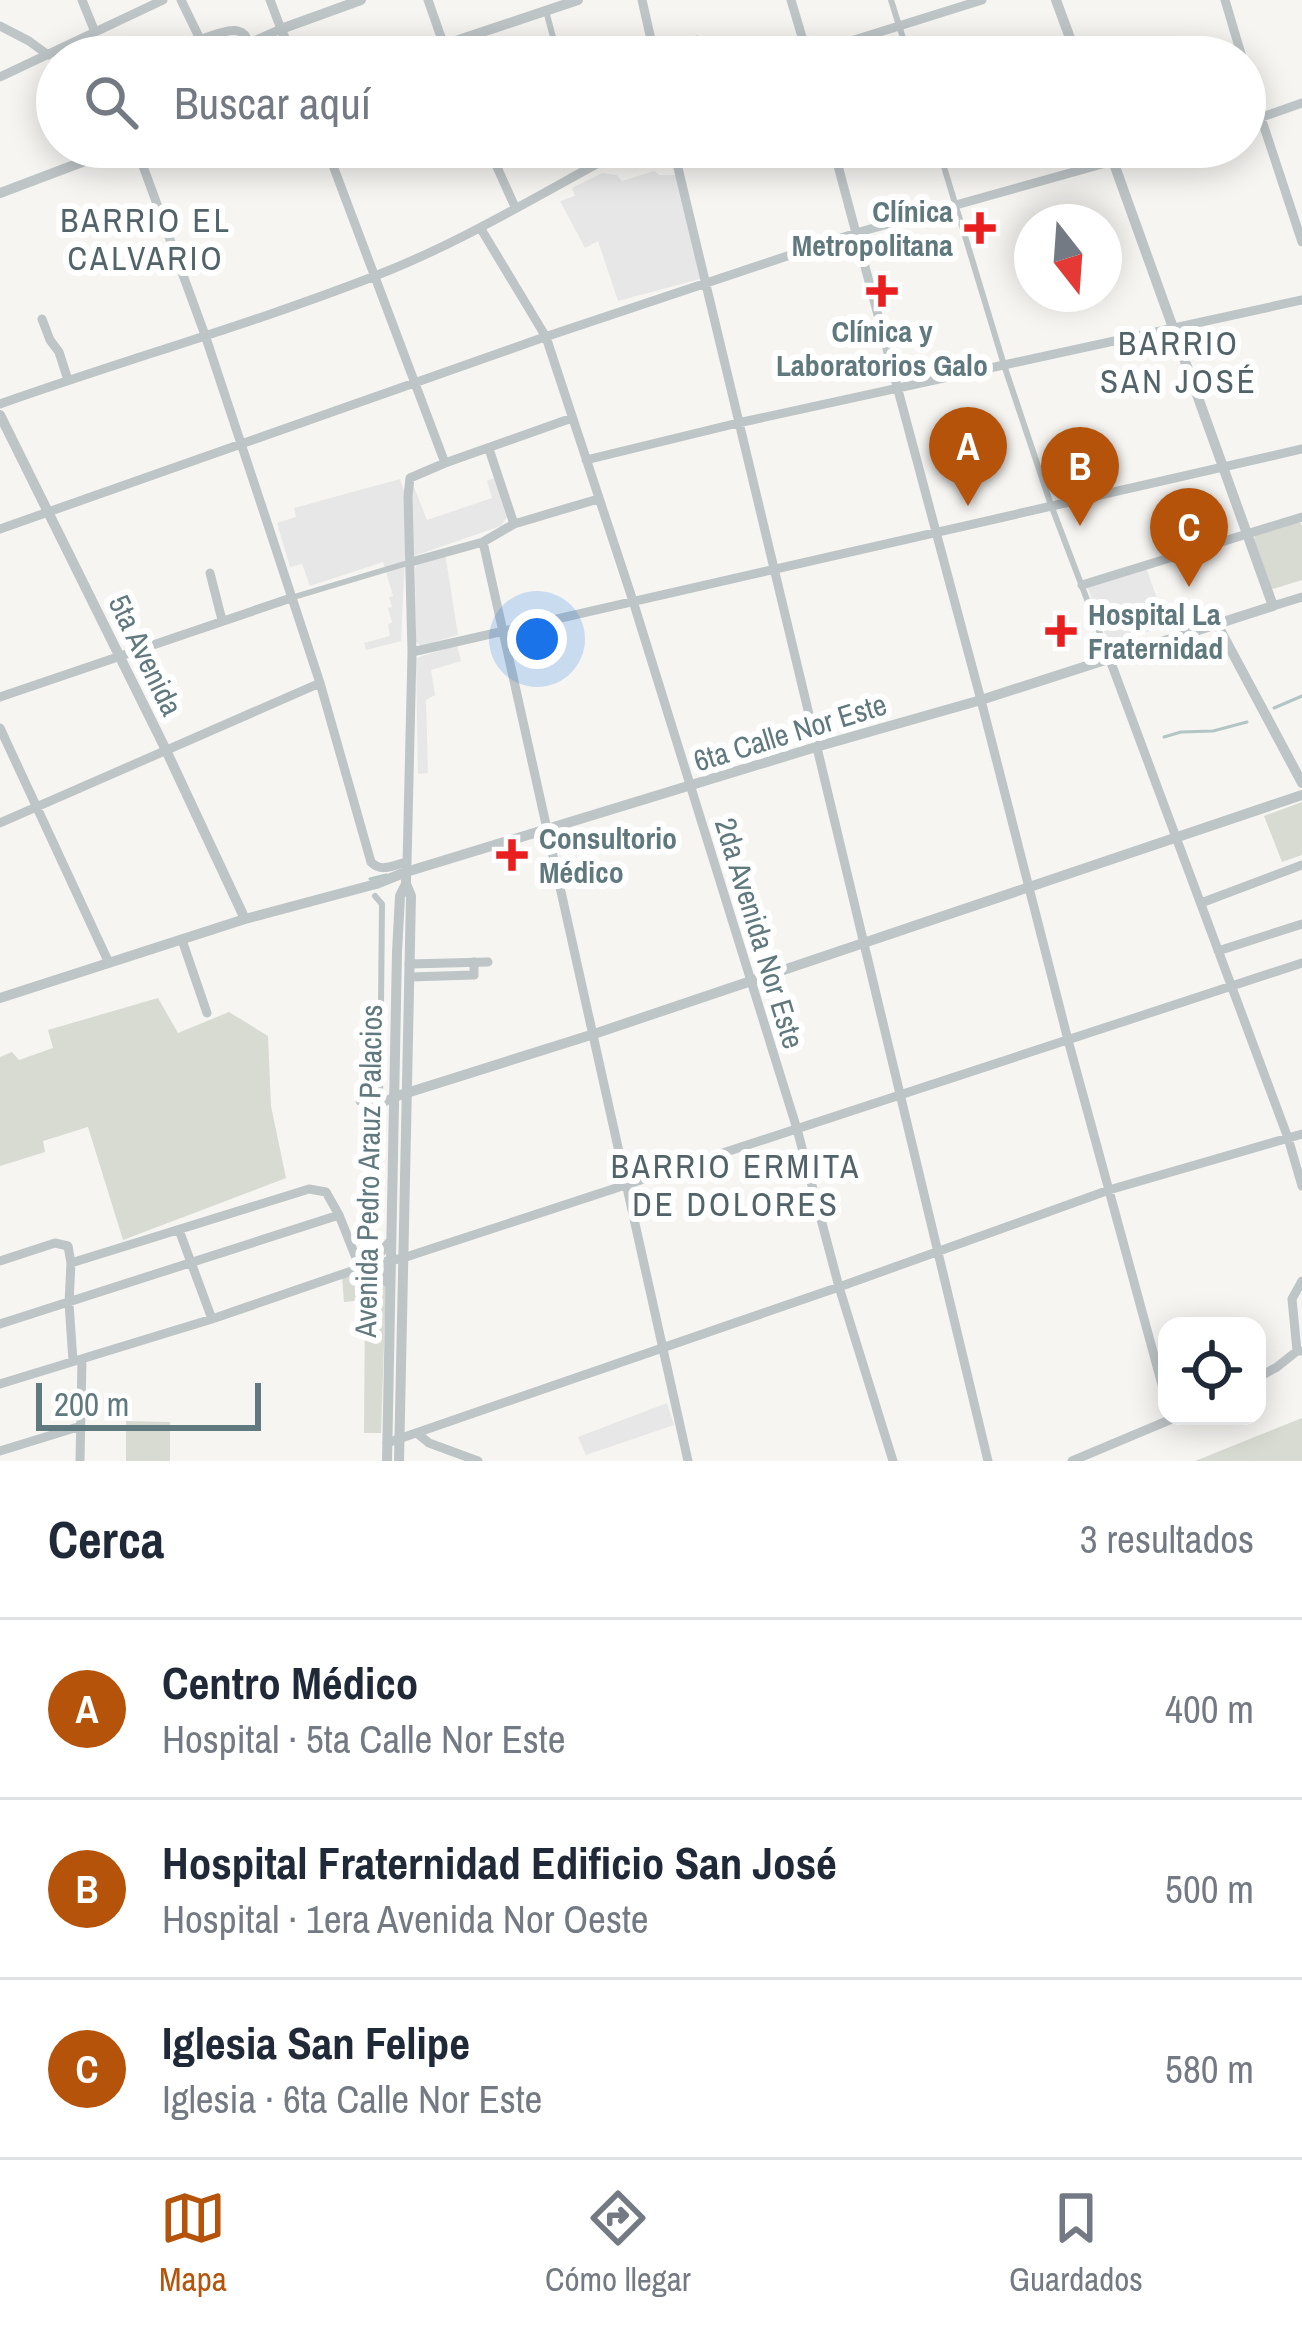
<!DOCTYPE html>
<html lang="es">
<head>
<meta charset="utf-8">
<style>
  body { margin:0; font-family:"Archivo Narrow",sans-serif; background:#f2f2f3; color:#1f2937 }
  .controls { position:absolute; right:36px; bottom:36px; display:grid; overflow:hidden; border-radius:24px; box-shadow:0 6px 30px #0003 }
  .controls button { width:108px; height:108px; display:grid; place-items:center; padding:0; border:0; border-bottom:3px solid #e0e1e3; background:#fff; color:#1f2937; font:60px sans-serif }
  .compass { position:absolute; left:1014px; top:204px; width:108px; height:108px; border-radius:50%; background:#fff; box-shadow:0 6px 30px #0003; rotate:163deg }
  .scale { position:absolute; left:36px; bottom:30px; width:225px; box-sizing:border-box; padding-left:12px; border:6px solid #60797e; border-top:0; font-size:33px; line-height:42px; white-space:nowrap; color:#60797e; -webkit-text-stroke:9px #fff; paint-order:stroke }
  .you { position:absolute; left:537px; top:639px; width:42px; height:42px; margin:-30px; border:9px solid #fff; border-radius:50%; background:#1a73e8; box-shadow:0 0 0 18px #1a73e833 }
  .badge { display:grid; place-items:center; width:78px; height:78px; border-radius:50%; background:#b45309; color:#fff; font-size:39px; font-weight:700 }
  .pin { position:absolute; translate:-50% -99px; filter:drop-shadow(0 3px 6px #0008) }
  .pin::after { content:''; position:absolute; top:63px; width:42px; height:36px; background:inherit; clip-path:polygon(0 0,100% 0,50% 100%) }
  .list { margin:0; padding:0; list-style:none }
  h2 { display:flex; justify-content:space-between; align-items:center; height:156px; margin:0; padding:0 48px; font-size:51px }
  h2 small { font-size:39px; font-weight:400; color:#747a83 }
  .list li { display:grid; grid-template-columns:78px 1fr auto; gap:36px; align-items:center; box-sizing:border-box; height:180px; padding:0 48px; border-top:3px solid #e0e1e3 }
  .list b { display:block; font-size:45px; white-space:nowrap }
  .list p { margin:0; font-size:39px; white-space:nowrap; color:#747a83 }
  .list em { font-size:39px; font-style:normal; color:#747a83 }
  .icon { flex:none; width:66px; height:66px; fill:none; stroke:currentColor; stroke-width:2; stroke-linecap:round; stroke-linejoin:round }
  .map { position:relative; flex:none; width:1302px; height:1461px; overflow:hidden }
  .search { position:absolute; background:#fff; box-shadow:0 6px 30px #0003; left:36px; right:36px; top:36px; height:132px; display:flex; align-items:center; gap:30px; box-sizing:border-box; padding:0 42px; border-radius:66px; color:#747a83; font-size:45px }
  .sheet { height:696px; background:#fff }
  nav { display:flex; justify-content:space-around; align-items:center; box-sizing:border-box; height:168px; border-top:3px solid #e0e1e3; background:#fff; font-size:33px; color:#747a83 }
  nav a { display:grid; justify-items:center; gap:6px }
  nav .on { color:#b45309 }
  .map>svg:first-child { display:block }
</style>
</head>
<body>
<div class="map">
<svg width="1302" height="1461" viewBox="0 0 1302 1461">
  <rect width="100%" height="100%" fill="#f6f5f2"/>
  <!-- built -->
  <path fill="#e6e7e6" d="M 654,171 L 659,175 L 677,175 L 700,279 L 618,301 L 598,241 L 585,248 L 560,201 L 575,196 L 572,188 L 602,173 L 617,175 L 622,181 Z
    M 494,478 L 507,517 L 501,526 L 411,557 L 412,482 L 427,520 L 492,498 L 487,481 Z
    M 400,479 L 406,497 L 407,554 L 405,556 L 401,641 L 366,650 L 364,643 L 390,636 L 388,625 L 392,622 L 388,608 L 392,607 L 389,597 L 393,596 L 383,562 L 310,586 L 302,564 L 290,567 L 277,523 L 296,517 L 294,508 Z
    M 445,553 L 458,635 L 421,646 L 416,642 L 415,568 L 417,564 Z
    M 1146,568 L 1167,625 L 1109,645 L 1087,586 Z
    M 457,645 L 461,661 L 431,670 L 435,695 L 426,700 L 428,773 L 418,774 L 416,658 Z
    M 667,1403 L 674,1425 L 586,1455 L 578,1437 Z"/>
  <!-- green -->
  <path fill="#d7dbd1" d="M 1295,522 L 1301,523 L 1302,527 L 1302,580 L 1273,589 L 1270,586 L 1254,540 L 1255,535 Z
    M 1302,802 L 1302,855 L 1282,862 L 1264,816 Z
    M 158,998 L 178,1033 L 229,1012 L 268,1036 L 271,1106 L 286,1178 L 123,1240 L 88,1127 L 43,1141 L 45,1152 L 0,1166 L 0,1057 L 12,1052 L 19,1060 L 53,1048 L 48,1030 Z
    M 371,1271 L 378,1272 L 386,1286 L 381,1433 L 364,1433 L 365,1300 L 344,1302 L 342,1277 Z
    M 1302,1418 L 1302,1461 L 1195,1461 Z
    M 126,1421 L 170,1422 L 170,1461 L 126,1461 Z"/>
  <g fill="none" stroke-linecap="round" stroke-linejoin="round">
    <!-- stream -->
    <path stroke="#b3c6c6" stroke-width="3" d="M 1274,708 L 1302,696
      M 1164,737 L 1181,732 L 1213,731 L 1247,722
      M 370,879 L 386,875"/>
    <!-- pedestrian -->
    <path stroke="#bec5c7" stroke-width="6" d="M 891,0 L 909,57
      M 546,11 L 556,48
      M 938,147 L 1004,365 L 1051,505 L 1110,660
      M 294,597 L 411,562
      M 375,896 L 382,904 L 380,1104"/>
    <!-- minor -->
    <path stroke="#bec5c7" stroke-width="9" d="M 82,0 L 95,32
      M 181,0 L 201,41
      M 428,0 L 448,57
      M 642,0 L 655,57
      M 791,0 L 808,57
      M 1225,0 L 1242,57
      M 0,26 L 29,41 L 48,55
      M 249,43 L 281,29 L 270,0
      M 653,51 L 697,40
      M 160,57 C 176,51 223,27 238,31 C 250,34 249,48 248,57
      M 800,57 L 982,0
      M 1245,69 L 1302,242
      M 0,77 L 163,0
      M 1245,123 L 1302,103
      M 136,147 L 205,335 L 268,525 L 320,683 L 371,862 C 381,873 394,865 407,862
      M 326,147 L 445,463
      M 488,147 L 515,207
      M 673,147 L 988,1461
      M 833,147 L 981,700 L 1068,1040 L 1167,1403
      M 481,229 L 546,337 L 633,601 L 797,1129 L 839,1287 L 893,1461
      M 42,319 L 50,340 L 59,352 L 68,380
      M 0,404 C 124,360 252,324 375,276 C 463,242 545,191 628,147
      M 489,449 L 514,524
      M 586,460 L 738,423 L 1302,300
      M 0,529 L 539,339 L 856,233 L 1163,147
      M 483,542 L 688,1461
      M 411,562 L 483,542 L 514,524 L 598,499
      M 210,573 L 222,620
      M 1082,585 L 1302,517
      M 1273,606 L 1302,597
      M 412,652 L 1302,449
      M 1110,660 L 1288,1138 L 1302,1186
      M 0,697 L 291,598
      M 0,728 L 109,963
      M 0,823 L 320,683
      M 407,864 L 412,652 L 408,496 L 410,478 L 445,463 L 572,418
      M 1201,903 L 1302,865
      M 182,940 L 207,1013
      M 1218,951 L 1302,924
      M 409,964 L 488,962
      M 409,977 L 474,975 L 474,962
      M 360,1101 L 380,1104 L 394,1097
      M 179,1230 L 212,1319
      M 0,1261 L 55,1243 L 68,1246 L 71,1263 L 69,1303 L 73,1361
      M 71,1263 L 309,1189 L 326,1192 L 339,1215
      M 0,1324 L 339,1215 L 360,1268
      M 1297,1351 L 1292,1299 L 1302,1281
      M 1257,1378 L 1277,1367 L 1297,1351 L 1302,1351
      M 0,1384 L 212,1319 L 369,1265 L 403,1258 L 1302,963
      M 418,1434 L 429,1443 L 478,1461
      M 387,1443 L 839,1287 L 1109,1190 L 1302,1134
      M 0,1451 L 81,1426
      M 80,1461 L 82,1359
      M 1072,1461 L 1179,1416"/>
    <!-- tertiary -->
    <path stroke="#bec5c7" stroke-width="10" d="M 1056,0 L 1077,57
      M 292,57 L 281,29 L 361,0
      M 408,57 L 578,0
      M 0,193 L 122,147
      M 0,415 L 165,748 L 245,919
      M 1218,626 L 1302,783
      M 0,998 L 245,919 L 376,884 L 406,872 L 816,747 L 981,700 L 1273,606 L 1108,147
      M 394,1097 L 594,1034 L 1302,795
      M 388,1283 L 382,1270 L 369,1265 L 389,1243
      M 387,1461 L 397,952 L 400,896 L 406,884 L 406,872
      M 399,1461 L 411,896 L 406,884"/>
  </g>
  <!-- markers -->
  <g fill="#e91f1f" stroke="#fff" stroke-width="4.5">
    <path d="M974 210h12v12h12v12h-12v12h-12v-12h-12v-12h12z"/>
    <path d="M876 273h12v12h12v12h-12v12h-12v-12h-12v-12h12z"/>
    <path d="M1055 613h12v12h12v12h-12v12h-12v-12h-12v-12h12z"/>
    <path d="M506 837h12v12h12v12h-12v12h-12v-12h-12v-12h12z"/>
  </g>
  <g text-anchor="middle" dominant-baseline="central" stroke-width="12" stroke-linejoin="round" paint-order="stroke">
    <!-- poi labels -->
    <g font-size="30" font-weight="bold" fill="#60797e" stroke="#fff" text-anchor="start">
      <text x="953" y="211" text-anchor="end">Clínica<tspan x="953" dy="34">Metropolitana</tspan></text>
      <text x="882" y="331" text-anchor="middle">Clínica y<tspan x="882" dy="34">Laboratorios Galo</tspan></text>
      <text x="1088" y="614">Hospital La<tspan x="1088" dy="34">Fraternidad</tspan></text>
      <text x="539" y="838">Consultorio<tspan x="539" dy="34">Médico</tspan></text>
    </g>
    <!-- street labels -->
    <g font-size="30" fill="#60797e" stroke="#fff">
      <text transform="translate(146 655) rotate(64)">5ta Avenida</text>
      <text transform="translate(790 732) rotate(-17)">6ta Calle Nor Este</text>
      <text transform="translate(760 933) rotate(73)">2da Avenida Nor Este</text>
      <text transform="translate(368 1171) rotate(-89)">Avenida Pedro Arauz Palacios</text>
    </g>
    <!-- neighbourhood labels -->
    <g font-size="33" letter-spacing="3" fill="#526469" stroke="#fff">
      <text x="146" y="220">BARRIO EL<tspan x="146" dy="38">CALVARIO</tspan></text>
      <text x="1179" y="343">BARRIO<tspan x="1179" dy="38">SAN JOSÉ</tspan></text>
      <text x="736" y="1166">BARRIO ERMITA<tspan x="736" dy="38">DE DOLORES</tspan></text>
    </g>
  </g>
</svg>
<div class="controls">
<button><svg class="icon" aria-label="locate" viewBox="0 0 24 24"><circle cx="12" cy="12" r="6"/><path d="M12 2v4M12 18v4M2 12h4M18 12h4"/></svg></button>
</div>
<svg class="compass" viewBox="-18 -18 36 36"><path d="M0-13l5 13h-10z" fill="#e53935"/><path d="M0 13l5-13h-10z" fill="#747a83"/></svg>
<div class="scale">200 m</div>
<div class="you"></div>
<div class="pin badge" style="left:968px;top:506px">A</div>
<div class="pin badge" style="left:1080px;top:526px">B</div>
<div class="pin badge" style="left:1189px;top:587px">C</div>
<div class="search"><svg class="icon" aria-label="search" viewBox="0 0 24 24"><circle cx="10" cy="10" r="6"/><path d="M15 15l6 6"/></svg>Buscar aquí</div>
</div>
<section class="sheet">
<h2>Cerca<small>3 resultados</small></h2>
<ul class="list">
<li><span class="badge">A</span><div><b>Centro Médico</b><p>Hospital · 5ta Calle Nor Este</p></div><em>400 m</em></li>
<li><span class="badge">B</span><div><b>Hospital Fraternidad Edificio San José</b><p>Hospital · 1era Avenida Nor Oeste</p></div><em>500 m</em></li>
<li><span class="badge">C</span><div><b>Iglesia San Felipe</b><p>Iglesia · 6ta Calle Nor Este</p></div><em>580 m</em></li>
</ul>
</section>
<nav>
<a class="on"><svg class="icon" aria-label="map" viewBox="0 0 24 24"><path d="M3 6l6-2 6 2 6-2v14l-6 2-6-2-6 2zM9 4v14M15 6v14"/></svg>Mapa</a>
<a><svg class="icon" aria-label="directions" viewBox="0 0 24 24"><path d="M12 3l9 9-9 9-9-9zM9 14v-3h6M13 9l2 2-2 2"/></svg>Cómo llegar</a>
<a><svg class="icon" aria-label="saved" viewBox="0 0 24 24"><path d="M7 4h10v16l-5-4-5 4z"/></svg>Guardados</a>
</nav>
</body>
</html>
